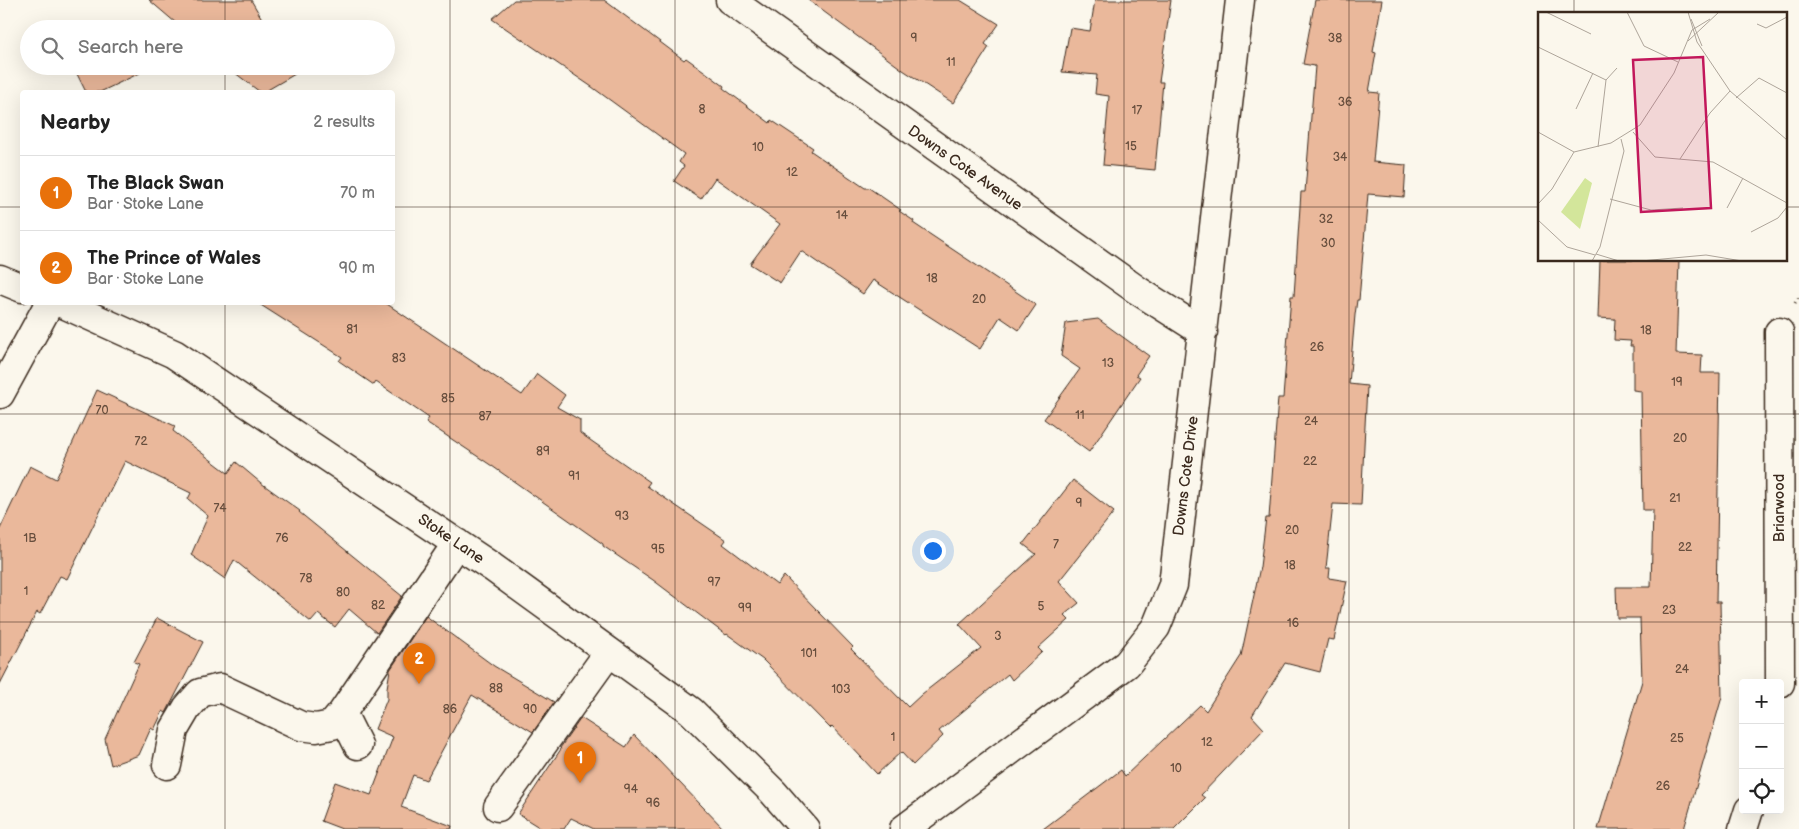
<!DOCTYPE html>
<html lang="en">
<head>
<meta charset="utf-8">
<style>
  body { margin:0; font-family:"Balsamiq Sans",sans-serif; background:#f6f6f6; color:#222 }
  .controls { position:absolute; right:15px; bottom:15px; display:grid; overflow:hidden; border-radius:5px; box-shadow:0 5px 20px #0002 }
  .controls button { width:45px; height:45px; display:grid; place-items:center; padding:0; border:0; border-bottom:1px solid #e0e0e0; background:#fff; color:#222; font:25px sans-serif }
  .you { position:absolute; left:932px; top:550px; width:18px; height:18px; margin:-12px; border:4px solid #fff; border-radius:50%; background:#1a73e8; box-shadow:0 0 0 8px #1a73e833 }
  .badge { display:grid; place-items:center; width:32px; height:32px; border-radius:50%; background:#db2777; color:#fff; font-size:16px; font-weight:700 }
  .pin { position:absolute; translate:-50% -41px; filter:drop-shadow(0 1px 2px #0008) }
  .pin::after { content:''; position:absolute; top:26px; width:18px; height:15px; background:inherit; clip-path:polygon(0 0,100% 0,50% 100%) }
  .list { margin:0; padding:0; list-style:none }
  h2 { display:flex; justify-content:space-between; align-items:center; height:65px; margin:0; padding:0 20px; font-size:21px }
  h2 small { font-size:16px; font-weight:400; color:#767676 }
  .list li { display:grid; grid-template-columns:32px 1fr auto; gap:15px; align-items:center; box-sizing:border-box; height:75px; padding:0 20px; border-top:1px solid #e0e0e0 }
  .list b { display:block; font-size:19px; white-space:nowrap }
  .list p { margin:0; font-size:16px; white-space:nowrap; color:#767676 }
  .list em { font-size:16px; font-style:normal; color:#767676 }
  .icon { flex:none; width:28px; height:28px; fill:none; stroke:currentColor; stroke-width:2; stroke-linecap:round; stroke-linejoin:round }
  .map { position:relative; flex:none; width:1799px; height:829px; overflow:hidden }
  .search { position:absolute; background:#fff; box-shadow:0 5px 20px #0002; left:20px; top:20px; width:375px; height:55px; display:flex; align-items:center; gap:12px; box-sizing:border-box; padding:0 18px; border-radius:28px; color:#767676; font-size:19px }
  .panel { position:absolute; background:#fff; box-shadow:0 5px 20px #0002; left:20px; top:90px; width:375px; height:215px; border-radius:5px }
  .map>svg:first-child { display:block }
</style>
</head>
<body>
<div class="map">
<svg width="1799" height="829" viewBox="0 0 1799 829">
  <rect width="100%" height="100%" fill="#fbf7ec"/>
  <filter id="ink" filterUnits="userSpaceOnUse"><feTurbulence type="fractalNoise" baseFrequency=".02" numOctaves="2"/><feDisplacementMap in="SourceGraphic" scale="10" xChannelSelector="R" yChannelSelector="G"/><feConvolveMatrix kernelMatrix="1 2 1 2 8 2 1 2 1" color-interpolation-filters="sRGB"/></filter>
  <g filter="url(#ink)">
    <!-- building -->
    <path fill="#eab89b" stroke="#3b2a1e" d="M 149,0 L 251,0 L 268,29 L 183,29 Z
      M 514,0 L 604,0 L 684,60 L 686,58 L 704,71 L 724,86 L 723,88 L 770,123 L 771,120 L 813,148 L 811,151 L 865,188 L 869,188 L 901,210 L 899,211 L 914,221 L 913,223 L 1036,305 L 1019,330 L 1000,317 L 980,349 L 873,280 L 863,294 L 801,251 L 780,283 L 750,264 L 780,224 L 715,178 L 701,199 L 674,181 L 684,166 L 679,162 L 684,154 L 592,87 L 492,19 Z
      M 808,0 L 960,0 L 999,24 L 985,44 L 989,47 L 953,103 L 903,70 Z
      M 1095,0 L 1171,0 L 1159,82 L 1163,82 L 1155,170 L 1103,165 L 1109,96 L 1095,94 L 1097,75 L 1062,72 L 1070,28 L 1090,31 Z
      M 1315,0 L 1382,0 L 1373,52 L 1376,53 L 1369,92 L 1379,93 L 1373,162 L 1406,165 L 1404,197 L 1368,194 L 1359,300 L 1357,300 L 1355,315 L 1349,384 L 1367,386 L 1361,505 L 1333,504 L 1326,568 L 1330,568 L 1329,578 L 1347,581 L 1334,640 L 1328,639 L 1320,672 L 1285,663 L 1252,716 L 1264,729 L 1201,795 L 1205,798 L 1174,829 L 1043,829 L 1121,770 L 1125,776 L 1200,705 L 1206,711 L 1241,656 L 1260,567 L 1266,518 L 1269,518 L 1278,398 L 1283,398 L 1291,296 L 1294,296 L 1301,192 L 1305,192 L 1315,66 L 1303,64 Z
      M 73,66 L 137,66 L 140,73 L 100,92 L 86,92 Z
      M 226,66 L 290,66 L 295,74 L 264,92 L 260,92 Z
      M 1600,260 L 1679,260 L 1676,354 L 1702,355 L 1701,373 L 1720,373 L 1716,602 L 1720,602 L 1722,697 L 1684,829 L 1598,829 L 1642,681 L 1640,618 L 1617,618 L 1616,587 L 1651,587 L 1653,510 L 1643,510 L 1641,391 L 1633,390 L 1633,346 L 1630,346 L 1631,341 L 1614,340 L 1615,319 L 1598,318 Z
      M 256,302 L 384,302 L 522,395 L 537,374 L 565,395 L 557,407 L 580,420 L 580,433 L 650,482 L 647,486 L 726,540 L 723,544 L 777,585 L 784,576 L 853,647 L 851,649 L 908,707 L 922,694 L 981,648 L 959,624 L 1036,554 L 1023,544 L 1073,480 L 1114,512 L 1059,581 L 1079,603 L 1064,615 L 1069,620 L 1038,648 L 1042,652 L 1012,680 L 1008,674 L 939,731 L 943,736 L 913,765 L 901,752 L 877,774 L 832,726 L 830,728 L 763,660 L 727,634 L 726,635 L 653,580 L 603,546 L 603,544 L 492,466 L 426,422 L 429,418 L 376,382 L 374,385 L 339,361 L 342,357 Z
      M 1098,319 L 1149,356 L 1136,375 L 1140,377 L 1089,452 L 1044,419 L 1080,369 L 1061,356 L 1066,323 Z
      M 97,390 L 175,426 L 173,431 L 228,473 L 236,462 L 261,483 L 300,511 L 299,512 L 402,596 L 377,633 L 349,609 L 335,627 L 318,614 L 311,622 L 234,560 L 225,579 L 191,555 L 208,516 L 188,499 L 191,493 L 125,461 L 67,579 L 60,576 L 40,614 L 37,612 L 0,684 L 0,529 L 30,466 L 56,479 Z
      M 426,616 L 494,666 L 554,702 L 533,732 L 472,695 L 426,780 L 413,775 L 401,807 L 452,826 L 451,829 L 342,829 L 321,821 L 335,782 L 371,795 L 393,737 L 375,729 L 387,699 L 387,688 L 390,670 Z
      M 157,618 L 203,642 L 166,713 L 163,711 L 154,730 L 151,728 L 139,755 L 111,765 L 105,739 L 139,664 L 134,662 Z
      M 581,718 L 626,747 L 634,735 L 724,829 L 594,829 L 571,818 L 564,829 L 542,829 L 518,814 L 561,749 L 560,748 Z"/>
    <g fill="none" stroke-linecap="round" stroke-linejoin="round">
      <defs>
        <path id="minor" d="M 730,0 L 1137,290 L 1203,332
          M 0,279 L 22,288
          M 59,302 L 174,354 L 492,567 L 691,711 L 773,792 L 805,829
          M 1779,332 L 1780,683
          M 0,394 L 50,302
          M 342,713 L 358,745
          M 167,765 L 174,730 L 187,708 L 200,693 L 220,688 L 301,726 L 316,728 L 332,725 L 342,713 L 457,543
          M 498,807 L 609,652
          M 904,829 L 1127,664 L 1156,627 L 1173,585 L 1240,0
          M 1743,829 L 1749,810"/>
      </defs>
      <!-- minor casing -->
      <use href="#minor" stroke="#3b2a1e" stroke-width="31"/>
      <!-- path -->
      <path stroke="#3b2a1e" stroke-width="3" stroke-dasharray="1 4" stroke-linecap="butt" d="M 1795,303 L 1799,295"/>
      <!-- minor -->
      <use href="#minor" stroke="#fbf7ec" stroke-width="28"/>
    </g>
  </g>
  <!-- grid -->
  <path fill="none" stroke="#3b2a1e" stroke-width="1" stroke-opacity="0.55" d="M 225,0 L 225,29M 450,0 L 450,829M 675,0 L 675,829M 900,0 L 900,829M 1124,0 L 1124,829M 1349,0 L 1349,829M 1574,0 L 1574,14M 225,66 L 225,92M 0,207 L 22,207M 392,207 L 1539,207M 1785,207 L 1799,207M 1574,260 L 1574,829M 225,302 L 225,829M 0,414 L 1799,414M 0,622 L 1799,622"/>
  <g text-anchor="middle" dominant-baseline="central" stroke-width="4" stroke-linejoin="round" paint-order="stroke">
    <!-- number labels -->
    <g font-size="12" fill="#674e3d">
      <text x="914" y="38">9</text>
      <text x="1335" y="38">38</text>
      <text x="951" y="62">11</text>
      <text x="1345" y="102">36</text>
      <text x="702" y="109">8</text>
      <text x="1137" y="110">17</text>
      <text x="1131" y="146">15</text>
      <text x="758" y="147">10</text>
      <text x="1340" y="157">34</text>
      <text x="792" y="172">12</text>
      <text x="842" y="215">14</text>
      <text x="1326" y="219">32</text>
      <text x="1328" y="243">30</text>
      <text x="932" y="278">18</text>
      <text x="979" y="299">20</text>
      <text x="352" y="329">81</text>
      <text x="1646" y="330">18</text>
      <text x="1317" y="347">26</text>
      <text x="399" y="358">83</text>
      <text x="1108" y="363">13</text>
      <text x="1677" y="382">19</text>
      <text x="448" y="398">85</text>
      <text x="102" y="410">70</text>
      <text x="1080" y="415">11</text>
      <text x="485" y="416">87</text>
      <text x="1311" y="421">24</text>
      <text x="1680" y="438">20</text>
      <text x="141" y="441">72</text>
      <text x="543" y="451">89</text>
      <text x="1310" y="461">22</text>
      <text x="574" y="476">91</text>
      <text x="1675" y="498">21</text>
      <text x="1079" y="503">9</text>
      <text x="220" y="508">74</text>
      <text x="622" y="516">93</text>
      <text x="1292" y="530">20</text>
      <text x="30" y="538">1B</text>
      <text x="282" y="538">76</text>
      <text x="1056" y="544">7</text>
      <text x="1685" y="547">22</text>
      <text x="658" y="549">95</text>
      <text x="1290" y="565">18</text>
      <text x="306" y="578">78</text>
      <text x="714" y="582">97</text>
      <text x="26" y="591">1</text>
      <text x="343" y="592">80</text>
      <text x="378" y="605">82</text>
      <text x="1041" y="606">5</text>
      <text x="745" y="608">99</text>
      <text x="1669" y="610">23</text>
      <text x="1293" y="623">16</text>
      <text x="998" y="636">3</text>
      <text x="809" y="653">101</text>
      <text x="1682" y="669">24</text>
      <text x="496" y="688">88</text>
      <text x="841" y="689">103</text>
      <text x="450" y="709">86</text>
      <text x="530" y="709">90</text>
      <text x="893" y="737">1</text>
      <text x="1677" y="738">25</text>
      <text x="1207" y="742">12</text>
      <text x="1176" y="768">10</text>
      <text x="1663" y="786">26</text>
      <text x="631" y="789">94</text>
      <text x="653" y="803">96</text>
    </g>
    <!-- street labels -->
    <g font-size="15" fill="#3b2a1e" stroke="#fbf7ec">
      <text transform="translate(965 168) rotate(35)">Downs Cote Avenue</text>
      <text transform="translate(1186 476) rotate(-83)">Downs Cote Drive</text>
      <text transform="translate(1779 508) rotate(-90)">Briarwood</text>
      <text transform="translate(451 539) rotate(34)">Stoke Lane</text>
    </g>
  </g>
  <!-- overview -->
  <g transform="translate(1538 12)">
    <rect width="249" height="249" fill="#fbf7ec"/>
    <path d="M 47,166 L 54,171 L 42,217 L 23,200 Z" fill="#d3e69b"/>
    <path fill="none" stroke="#aea59a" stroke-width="1" d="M 8,0 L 53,22M 89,0 L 106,34 L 140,50M 150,0 L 159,30 L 192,79 L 249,128M 153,7 L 164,34M 219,12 L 228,16 L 249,5M 150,29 L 181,0M 0,35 L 68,68M 68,68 L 79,56M 198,86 L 221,66 L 249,81M 38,97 L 55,61M 0,120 L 36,140M 95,120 L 117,145 L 175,150 L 249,191M 60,135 L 68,68M 142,147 L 172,101 L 192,79M 72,187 L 113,198 L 145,196M 0,192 L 14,177 L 36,140 L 73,131 L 102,113 L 136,61 L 154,18 L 172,7M 189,196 L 205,166M 0,208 L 29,235 L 57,243M 213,220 L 240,206 L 249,195M 58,242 L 81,249M 54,249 L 62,235 L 86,139 L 83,127M 103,249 L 168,243 L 204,249"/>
    <path fill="#c2185b" fill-opacity="0.15" stroke="#c2185b" stroke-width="2.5" d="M 165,45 L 173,196 L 103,200 L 95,48 Z"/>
    <rect width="249" height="249" fill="none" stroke="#3b2a1e" stroke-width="2.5"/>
  </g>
</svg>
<div class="controls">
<button>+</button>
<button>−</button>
<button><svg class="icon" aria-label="locate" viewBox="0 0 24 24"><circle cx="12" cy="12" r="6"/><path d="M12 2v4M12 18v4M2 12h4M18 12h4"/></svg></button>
</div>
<div class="you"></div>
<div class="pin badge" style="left:580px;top:783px;background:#e8710a">1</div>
<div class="pin badge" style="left:419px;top:684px;background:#e8710a">2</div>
<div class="search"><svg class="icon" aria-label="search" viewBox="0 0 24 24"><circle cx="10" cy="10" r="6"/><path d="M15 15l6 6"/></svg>Search here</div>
<section class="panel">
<h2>Nearby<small>2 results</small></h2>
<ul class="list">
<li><span class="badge" style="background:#e8710a">1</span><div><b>The Black Swan</b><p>Bar · Stoke Lane</p></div><em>70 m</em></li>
<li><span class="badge" style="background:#e8710a">2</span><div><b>The Prince of Wales</b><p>Bar · Stoke Lane</p></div><em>90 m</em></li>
</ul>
</section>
</div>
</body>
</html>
